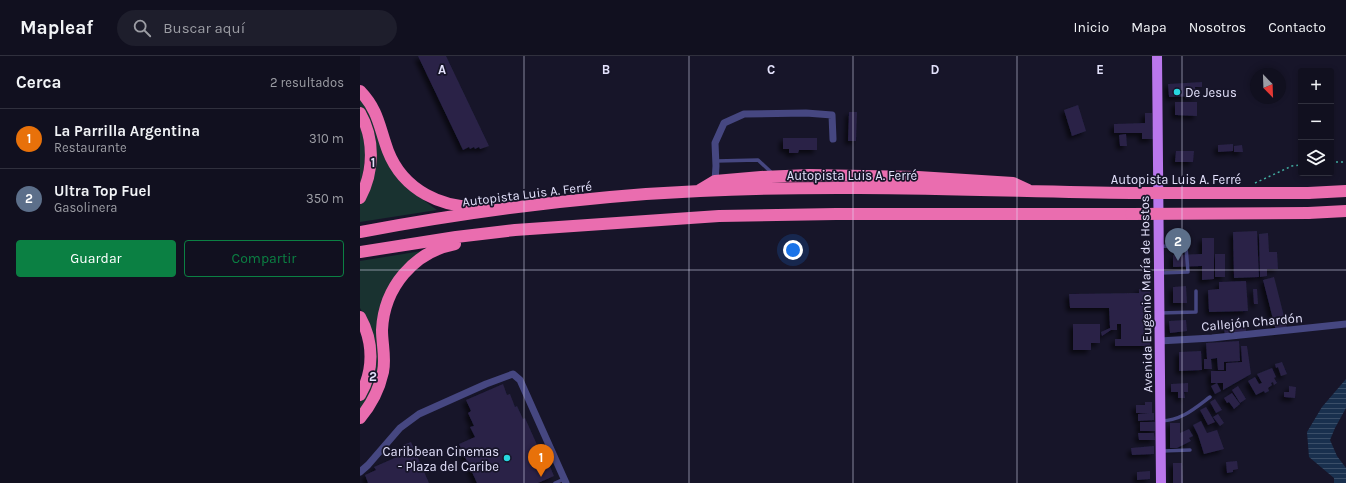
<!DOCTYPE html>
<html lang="es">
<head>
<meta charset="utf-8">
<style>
  body { margin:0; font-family:Karla,sans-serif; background:#1e1e2c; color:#f1f3f6 }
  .controls { position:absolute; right:12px; top:12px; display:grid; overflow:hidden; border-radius:4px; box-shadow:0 2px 6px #0003 }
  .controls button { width:36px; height:36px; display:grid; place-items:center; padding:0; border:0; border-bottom:1px solid #30303d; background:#11101f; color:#f1f3f6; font:20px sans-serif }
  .compass { position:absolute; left:890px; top:12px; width:36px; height:36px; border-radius:50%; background:#11101f; box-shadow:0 2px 6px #0003; rotate:157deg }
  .you { position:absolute; left:433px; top:194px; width:14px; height:14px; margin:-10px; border:3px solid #fff; border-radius:50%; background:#1a73e8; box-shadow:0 0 0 6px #1a73e833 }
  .badge { display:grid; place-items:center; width:26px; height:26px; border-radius:50%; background:#0b8043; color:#fff; font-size:13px; font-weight:700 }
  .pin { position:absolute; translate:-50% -33px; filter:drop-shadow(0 1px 2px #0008) }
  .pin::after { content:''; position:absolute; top:21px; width:14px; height:12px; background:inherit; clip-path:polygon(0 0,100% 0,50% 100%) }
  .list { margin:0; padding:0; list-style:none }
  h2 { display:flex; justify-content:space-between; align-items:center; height:52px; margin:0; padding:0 16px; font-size:17px }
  h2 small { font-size:13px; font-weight:400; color:#9c9da4 }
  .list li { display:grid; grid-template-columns:26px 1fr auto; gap:12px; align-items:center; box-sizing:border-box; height:60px; padding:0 16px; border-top:1px solid #30303d }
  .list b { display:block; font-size:15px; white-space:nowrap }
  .list p { margin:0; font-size:13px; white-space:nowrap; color:#9c9da4 }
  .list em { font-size:13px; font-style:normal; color:#9c9da4 }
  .actions { display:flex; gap:8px; padding:12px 16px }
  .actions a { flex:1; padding:9px 0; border:1px solid #0b8043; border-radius:4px; text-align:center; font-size:14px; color:#0b8043 }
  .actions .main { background:#0b8043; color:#fff }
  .icon { flex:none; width:22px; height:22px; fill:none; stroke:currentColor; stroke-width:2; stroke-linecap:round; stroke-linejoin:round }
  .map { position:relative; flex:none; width:986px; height:427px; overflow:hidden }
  header { display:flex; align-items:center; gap:24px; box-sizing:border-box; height:56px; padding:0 20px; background:#11101f; border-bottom:1px solid #30303d }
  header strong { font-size:19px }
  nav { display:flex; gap:22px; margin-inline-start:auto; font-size:14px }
  .search { width:280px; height:36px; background:#1e1e2c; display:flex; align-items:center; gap:10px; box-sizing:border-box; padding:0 14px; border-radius:22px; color:#9c9da4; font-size:15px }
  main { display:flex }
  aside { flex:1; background:#11101f }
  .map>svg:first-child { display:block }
</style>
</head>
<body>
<header>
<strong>Mapleaf</strong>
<div class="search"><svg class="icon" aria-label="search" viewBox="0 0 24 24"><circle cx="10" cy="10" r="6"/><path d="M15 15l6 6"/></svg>Buscar aquí</div>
<nav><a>Inicio</a><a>Mapa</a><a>Nosotros</a><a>Contacto</a></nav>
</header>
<main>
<aside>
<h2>Cerca<small>2 resultados</small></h2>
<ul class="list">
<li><span class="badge" style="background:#e8710a">1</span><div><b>La Parrilla Argentina</b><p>Restaurante</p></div><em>310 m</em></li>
<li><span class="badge" style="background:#5c6f8a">2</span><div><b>Ultra Top Fuel</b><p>Gasolinera</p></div><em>350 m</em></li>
</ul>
<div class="actions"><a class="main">Guardar</a><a>Compartir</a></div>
</aside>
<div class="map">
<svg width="986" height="427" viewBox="0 0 986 427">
  <defs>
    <pattern id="water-rules" width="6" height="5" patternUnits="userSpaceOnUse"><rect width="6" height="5" fill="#19304e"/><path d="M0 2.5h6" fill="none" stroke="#3a4e68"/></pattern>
    <filter id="shadow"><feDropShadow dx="-3.5" dy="3.5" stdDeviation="2" flood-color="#0009"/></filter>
  </defs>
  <rect width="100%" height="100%" fill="#171529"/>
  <!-- green -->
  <path fill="#193230" d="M 0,42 L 8,54 L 51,135 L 77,154 L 0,166 L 0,148 L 8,132 L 4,56 L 0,51 Z
    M 0,71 C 8,92 5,109 0,130 Z
    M 68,194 L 35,220 L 19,310 L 14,331 L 0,355 L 0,345 L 6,336 L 6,262 L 0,252 L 0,205 Z"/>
  <!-- water -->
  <path fill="url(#water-rules)" d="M 986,323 L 986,352 L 975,372 L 970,384 L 977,400 L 986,412 L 986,427 L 974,427 L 974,422 L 949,401 L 947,376 L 962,351 Z"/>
  <!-- building -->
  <path fill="#292347" filter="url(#shadow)" d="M 58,0 L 86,0 L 129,90 L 120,93 L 119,91 L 115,93 L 114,91 L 110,93 L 109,91 L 103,94 Z
    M 842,26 L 842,31 L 835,31 L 836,40 L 809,41 L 808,28 Z
    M 815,46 L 837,46 L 837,60 L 815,59 Z
    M 718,49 L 726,75 L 712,80 L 704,54 Z
    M 489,56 L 497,56 L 496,85 L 488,85 Z
    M 785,57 L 792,57 L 793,83 L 782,83 L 782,77 L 754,77 L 754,68 L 785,67 Z
    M 766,78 L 767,90 L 760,90 L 759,79 Z
    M 423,82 L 457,82 L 457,94 L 439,94 L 438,97 L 429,97 L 429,93 L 423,93 Z
    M 873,88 L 873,95 L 858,96 L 858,89 Z
    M 882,89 L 883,96 L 874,96 L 874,90 Z
    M 816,95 L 834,95 L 833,106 L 815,106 Z
    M 897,175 L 899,221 L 874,222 L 873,176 Z
    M 908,177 L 909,196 L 917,196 L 918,213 L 907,213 L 907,220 L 900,221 L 899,178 Z
    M 842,182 L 854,182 L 854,223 L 842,224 L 842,210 L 813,211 L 813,199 L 842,198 Z
    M 855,198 L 865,198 L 865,221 L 855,221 Z
    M 914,221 L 927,272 L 916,275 L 903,224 Z
    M 886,225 L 888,255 L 849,256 L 848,234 L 859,233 L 859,226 Z
    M 826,230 L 827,247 L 813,247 L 813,231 Z
    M 790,232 L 790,290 L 755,290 L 755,283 L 761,283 L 761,268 L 757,268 L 757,274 L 751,274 L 742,280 L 741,276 L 750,272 L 749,252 L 710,252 L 709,238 L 779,237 L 779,233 Z
    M 893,233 L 897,233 L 898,248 L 894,248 Z
    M 826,264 L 827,275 L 810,277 L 809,265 Z
    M 713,268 L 740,268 L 740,287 L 731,287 L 731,294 L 713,294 Z
    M 886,270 L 886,277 L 865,280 L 864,272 Z
    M 879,285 L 880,305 L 864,306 L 864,314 L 858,314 L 857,302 L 851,303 L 852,313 L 844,313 L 844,303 L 847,303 L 846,287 Z
    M 881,290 L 887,290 L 891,318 L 863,334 L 863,327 L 851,327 L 851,315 L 866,315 L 866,307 L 882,306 Z
    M 841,295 L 842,314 L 819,315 L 819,296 Z
    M 922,306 L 927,318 L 921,320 L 918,311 L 916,312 L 915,308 Z
    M 912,312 L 916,321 L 914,322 L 917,327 L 914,329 L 913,326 L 911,327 L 912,329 L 908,332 L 909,335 L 905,337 L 904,335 L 896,339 L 888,325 L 895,321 L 899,328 L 902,327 L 897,318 Z
    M 828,327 L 828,336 L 824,336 L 825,342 L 818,342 L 818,336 L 811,336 L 811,328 Z
    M 857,327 L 861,335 L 855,338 L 851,330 Z
    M 143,328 L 147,339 L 150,338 L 155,351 L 157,350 L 163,363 L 165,362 L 183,402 L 186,401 L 194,420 L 178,427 L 117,427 L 99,388 L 115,381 L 110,371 L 114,370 L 108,357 L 111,355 L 106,344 Z
    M 878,330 L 886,343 L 880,347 L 872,334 Z
    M 929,330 L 936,331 L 935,342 L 924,341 L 924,336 L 929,336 Z
    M 872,337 L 880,348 L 874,353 L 869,346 L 867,347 L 864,342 Z
    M 855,343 L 862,354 L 856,357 L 850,346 Z
    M 785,346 L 792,346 L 792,357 L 794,357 L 794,364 L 778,365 L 778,358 L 789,357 L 776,357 L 776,349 L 785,349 Z
    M 846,351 L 855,366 L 848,369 L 840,354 Z
    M 858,358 L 864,367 L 860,370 L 853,361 Z
    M 841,365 L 847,377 L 857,374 L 864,393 L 844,398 L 838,379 L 833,369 Z
    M 780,366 L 795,366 L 795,375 L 780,375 Z
    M 810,367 L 820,367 L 820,377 L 829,373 L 833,380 L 829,382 L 831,385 L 817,392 L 810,392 Z
    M 778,377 L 794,377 L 795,384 L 779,384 Z
    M 51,386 L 69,427 L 8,427 L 5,419 L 16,414 L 14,411 L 46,397 L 43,389 Z
    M 794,390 L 794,398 L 772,399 L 771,392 Z
    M 877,405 L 878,413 L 873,414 L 873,416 L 867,417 L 866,406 Z
    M 813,407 L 822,407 L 823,427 L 813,427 Z
    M 790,415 L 790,423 L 777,424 L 777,416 Z"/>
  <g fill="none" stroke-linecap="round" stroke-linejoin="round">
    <!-- path -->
    <path stroke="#42ada1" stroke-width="1.5" stroke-dasharray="2 3" stroke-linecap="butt" d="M 971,106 L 986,106
      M 895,127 L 932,110 L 941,109"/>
    <!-- service -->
    <path stroke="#464781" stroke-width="3.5" d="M 356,105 L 398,104 L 412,117
      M 799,190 L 826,191 L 828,216 L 800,217
      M 800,257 L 836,256 L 836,235
      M 801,365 C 822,364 834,353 850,341
      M 802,395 L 830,394
      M 195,427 L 204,423"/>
    <!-- minor -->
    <path stroke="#464781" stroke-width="7" d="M 355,125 L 356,110 L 355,87 L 364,67 L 384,58 L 446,57 L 472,59 L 473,83
      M 799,285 L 852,282 L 986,268
      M 0,416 L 8,409 L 40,372 L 59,358 L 126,328 L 153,318 L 160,324 L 206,427"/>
    <!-- primary -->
    <path stroke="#ba77ec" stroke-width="10" d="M 797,0 L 801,427"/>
    <!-- motorway -->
    <path stroke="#ea6daf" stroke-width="12" d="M 0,35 C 19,55 19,71 28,95 C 43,134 83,154 123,150
      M 0,57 C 15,83 14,116 0,142
      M 340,134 L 355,125 L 401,121 L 449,119 L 558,121 L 653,127 L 668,134
      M 948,137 L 986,135
      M 948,157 L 986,155
      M 0,176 C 112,155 226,140 340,135 C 483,128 628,135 771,137
      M 0,196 L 96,181 L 155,174 L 359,160 L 476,158 L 771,158
      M 0,261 C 14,286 14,315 0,339
      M 0,362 C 12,348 19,334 23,316 C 26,302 22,288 22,274 C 24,231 54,196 95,188"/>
    <!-- motorway-bridge -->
    <path stroke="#ea6daf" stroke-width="12" d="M 771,137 L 948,137
      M 771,158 L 948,157"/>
  </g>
  <!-- grid -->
  <path fill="none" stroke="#e3e1fb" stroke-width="1" stroke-opacity="0.55" d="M 164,0 L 164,427M 329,0 L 329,427M 493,0 L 493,427M 657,0 L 657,427M 822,0 L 822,427M 0,214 L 986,214"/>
  <!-- markers -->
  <g fill="#27d7e0" stroke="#171529" stroke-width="1.5">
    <circle cx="817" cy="36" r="4"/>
    <circle cx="147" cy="402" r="4"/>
  </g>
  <g text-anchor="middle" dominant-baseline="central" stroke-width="3.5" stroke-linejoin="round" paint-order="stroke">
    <!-- poi labels -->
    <g font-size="13" fill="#e3e1fb" stroke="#171529" text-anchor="start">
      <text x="825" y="36">De Jesus</text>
      <text x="139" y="395" text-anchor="end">Caribbean Cinemas<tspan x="139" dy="15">- Plaza del Caribe</tspan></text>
    </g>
    <!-- street labels -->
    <g font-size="13" fill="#e3e1fb" stroke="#171529">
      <text x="492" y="119">Autopista Luis A. Ferré</text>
      <text x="816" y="123">Autopista Luis A. Ferré</text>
      <text transform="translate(167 138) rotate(-7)">Autopista Luis A. Ferré</text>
      <text transform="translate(786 238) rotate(-91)">Avenida Eugenio María de Hostos</text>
      <text transform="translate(892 266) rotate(-5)">Callejón Chardón</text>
    </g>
  </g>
  <g font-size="13" text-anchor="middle" font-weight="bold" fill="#e3e1fb" stroke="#171529" stroke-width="3.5" stroke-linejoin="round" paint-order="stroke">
    <text x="82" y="18">A</text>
    <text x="246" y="18">B</text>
    <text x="411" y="18">C</text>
    <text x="575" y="18">D</text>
    <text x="740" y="18">E</text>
    <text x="13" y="111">1</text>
    <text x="13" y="325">2</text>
  </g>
</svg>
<div class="controls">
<button>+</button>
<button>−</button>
<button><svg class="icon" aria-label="layers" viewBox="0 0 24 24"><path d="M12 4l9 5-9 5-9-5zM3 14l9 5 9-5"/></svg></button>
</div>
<svg class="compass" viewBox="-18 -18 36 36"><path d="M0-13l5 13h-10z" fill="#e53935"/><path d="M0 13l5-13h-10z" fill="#9c9da4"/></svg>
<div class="you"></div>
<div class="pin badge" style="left:181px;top:421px;background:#e8710a">1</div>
<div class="pin badge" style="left:818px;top:205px;background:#5c6f8a">2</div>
</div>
</main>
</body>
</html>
